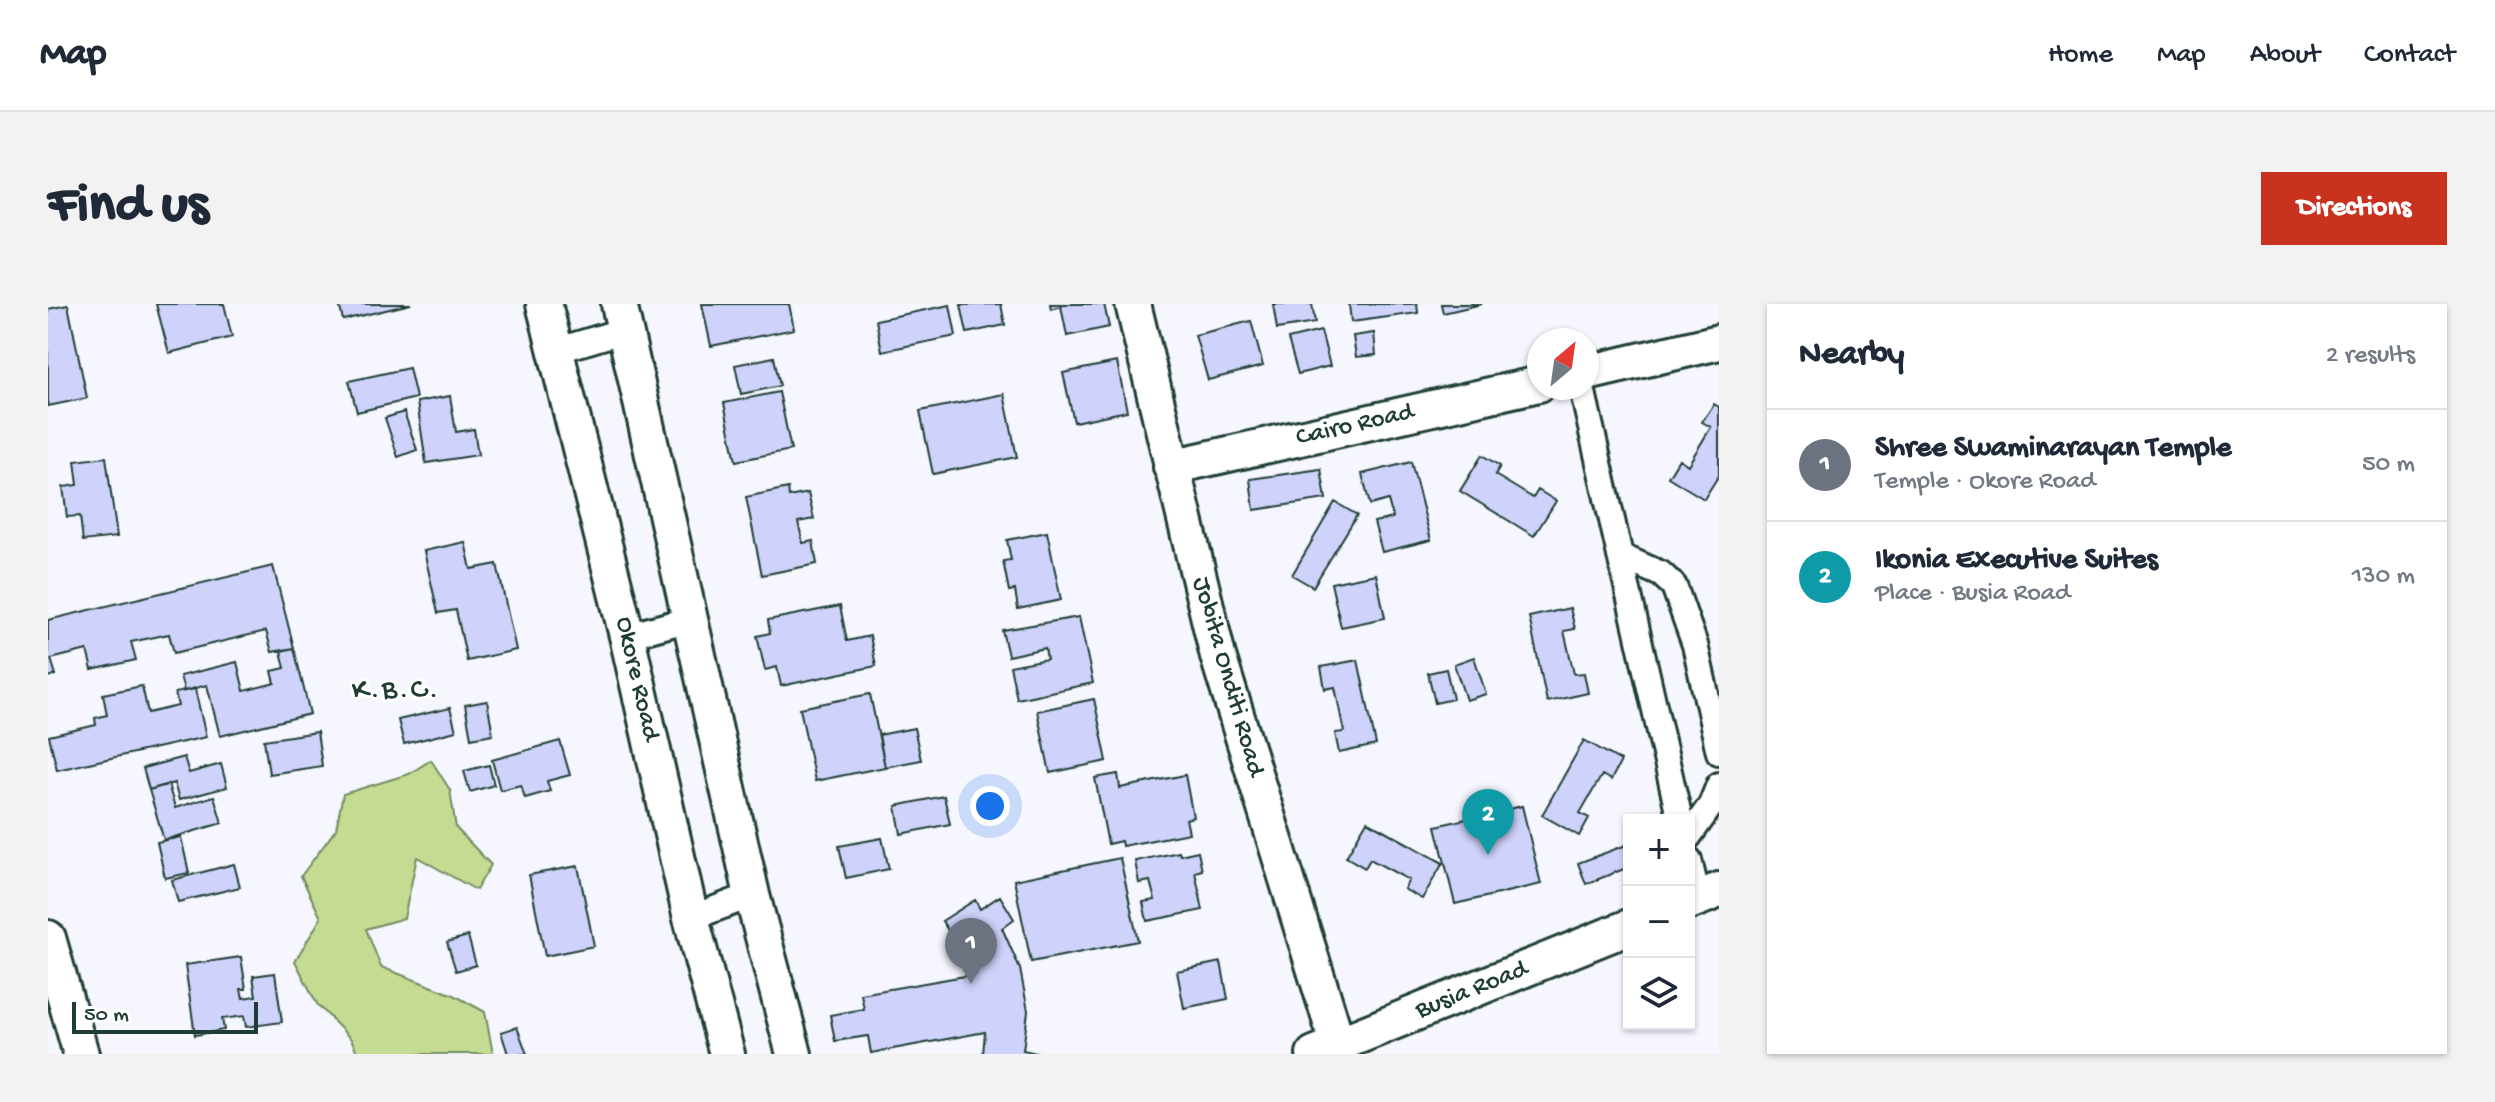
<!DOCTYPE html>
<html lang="en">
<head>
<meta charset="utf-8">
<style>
  body { margin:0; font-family:"Gochi Hand",sans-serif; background:#f2f2f3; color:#1f2937 }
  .controls { position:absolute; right:24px; bottom:24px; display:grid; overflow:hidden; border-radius:0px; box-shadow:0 2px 6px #0004 }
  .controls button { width:72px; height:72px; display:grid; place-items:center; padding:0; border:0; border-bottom:2px solid #e0e1e3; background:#fff; color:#1f2937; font:40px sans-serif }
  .compass { position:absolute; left:1479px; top:24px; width:72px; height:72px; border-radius:50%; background:#fff; box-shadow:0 2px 6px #0004; rotate:29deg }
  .scale { position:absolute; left:24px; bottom:20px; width:186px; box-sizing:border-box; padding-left:8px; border:4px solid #1f3d34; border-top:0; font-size:22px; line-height:28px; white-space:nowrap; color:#1f3d34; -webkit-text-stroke:6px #fff; paint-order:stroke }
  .you { position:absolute; left:942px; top:502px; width:28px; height:28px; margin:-20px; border:6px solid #fff; border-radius:50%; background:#1a73e8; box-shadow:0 0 0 12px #1a73e833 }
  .badge { display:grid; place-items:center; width:52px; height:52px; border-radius:50%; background:#c8321e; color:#fff; font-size:26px; font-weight:700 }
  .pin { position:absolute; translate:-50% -66px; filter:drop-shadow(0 2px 4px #0008) }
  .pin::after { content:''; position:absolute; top:42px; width:28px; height:24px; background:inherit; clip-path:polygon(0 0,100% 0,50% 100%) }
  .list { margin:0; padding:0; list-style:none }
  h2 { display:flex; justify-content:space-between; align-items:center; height:104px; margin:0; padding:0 32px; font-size:34px }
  h2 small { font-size:26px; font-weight:400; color:#747a83 }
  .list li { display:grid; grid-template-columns:52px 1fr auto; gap:24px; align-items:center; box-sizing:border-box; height:112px; padding:0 32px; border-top:2px solid #e0e1e3 }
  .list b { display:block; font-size:30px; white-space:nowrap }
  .list p { margin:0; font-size:26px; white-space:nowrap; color:#747a83 }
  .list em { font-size:26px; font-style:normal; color:#747a83 }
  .icon { flex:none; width:44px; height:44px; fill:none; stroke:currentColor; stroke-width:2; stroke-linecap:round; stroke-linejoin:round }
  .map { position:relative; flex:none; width:1671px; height:750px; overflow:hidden; border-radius:0px }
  header { display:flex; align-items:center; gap:48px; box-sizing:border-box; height:112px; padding:0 40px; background:#fff; border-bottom:2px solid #e0e1e3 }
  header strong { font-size:38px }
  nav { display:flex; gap:44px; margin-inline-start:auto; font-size:28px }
  .intro { display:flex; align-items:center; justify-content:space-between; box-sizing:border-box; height:192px; padding:0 48px }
  h1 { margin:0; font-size:56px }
  .button { padding:20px 36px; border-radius:0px; background:#c8321e; color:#fff; font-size:28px; font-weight:700 }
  main { display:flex; gap:48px; padding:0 48px }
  aside { flex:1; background:#fff; border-radius:0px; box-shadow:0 2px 6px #0004 }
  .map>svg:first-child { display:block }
</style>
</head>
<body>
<header>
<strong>Map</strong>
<nav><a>Home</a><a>Map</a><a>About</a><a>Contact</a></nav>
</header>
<div class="intro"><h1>Find us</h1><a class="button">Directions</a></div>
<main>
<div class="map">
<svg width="1671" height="750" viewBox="0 0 1671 750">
  <rect width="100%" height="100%" fill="#f5f6fe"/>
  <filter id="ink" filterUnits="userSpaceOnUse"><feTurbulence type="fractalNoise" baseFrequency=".0125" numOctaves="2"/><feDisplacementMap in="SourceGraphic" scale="16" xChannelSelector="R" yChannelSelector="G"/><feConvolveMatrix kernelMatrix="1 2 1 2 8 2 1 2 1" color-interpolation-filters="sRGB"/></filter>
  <g filter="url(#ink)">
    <!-- green -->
    <path fill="#c4db91" stroke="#728c62" stroke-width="2" d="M 383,456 L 402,486 L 408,524 L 443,561 L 428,586 L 369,553 L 356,614 L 318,625 L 333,663 L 406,691 L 437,708 L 445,750 L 310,750 L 303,735 L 269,700 L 247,657 L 273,614 L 253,572 L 288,525 L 295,490 L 361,470 Z"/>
    <!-- building -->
    <path fill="#cfd3fb" stroke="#1f3d34" stroke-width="2" d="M 108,0 L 176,0 L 184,33 L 121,49 Z
      M 291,0 L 363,0 L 295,16 Z
      M 654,0 L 741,0 L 746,25 L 663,42 Z
      M 953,0 L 957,21 L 919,29 L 913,1 Z
      M 1002,0 L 1056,0 L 1061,23 L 1019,32 L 1013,2 L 1003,5 Z
      M 1225,0 L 1264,0 L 1267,19 L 1229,25 Z
      M 1301,0 L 1369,0 L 1370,9 L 1303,18 Z
      M 1393,0 L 1434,0 L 1395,9 Z
      M 20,1 L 39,94 L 0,102 L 0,5 Z
      M 902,1 L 908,32 L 834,47 L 828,16 Z
      M 1203,17 L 1215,62 L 1160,76 L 1147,31 Z
      M 1273,27 L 1282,62 L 1250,70 L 1240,35 Z
      M 1326,29 L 1328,51 L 1308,53 L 1305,32 Z
      M 726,53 L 732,82 L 693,90 L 687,61 Z
      M 1069,58 L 1079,107 L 1026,118 L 1015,69 Z
      M 361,64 L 368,94 L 309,108 L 301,77 Z
      M 731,88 L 743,146 L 688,157 L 676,99 Z
      M 956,90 L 969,153 L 885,170 L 872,107 Z
      M 402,92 L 408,128 L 426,125 L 430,151 L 378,159 L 369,98 Z
      M 1666,100 L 1671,103 L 1671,171 L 1656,195 L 1620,173 L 1631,155 L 1640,161 L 1663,123 L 1654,118 Z
      M 356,108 L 369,146 L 350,153 L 337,114 Z
      M 1434,151 L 1452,162 L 1447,171 L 1485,194 L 1490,186 L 1508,197 L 1486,232 L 1412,187 Z
      M 58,153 L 69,233 L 35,237 L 32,212 L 19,213 L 15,183 L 30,181 L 27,157 Z
      M 1363,158 L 1383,236 L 1334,248 L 1326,218 L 1345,214 L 1340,196 L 1322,201 L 1314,170 Z
      M 1273,165 L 1278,195 L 1206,206 L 1202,175 Z
      M 740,184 L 741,193 L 760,189 L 766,215 L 750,218 L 755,239 L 765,237 L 769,260 L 714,271 L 698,193 Z
      M 1287,198 L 1309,211 L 1265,283 L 1244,271 Z
      M 999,228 L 1013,296 L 970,305 L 967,286 L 961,287 L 955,257 L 963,256 L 959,236 Z
      M 417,238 L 423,265 L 449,260 L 468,346 L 419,357 L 408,306 L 390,309 L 376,247 Z
      M 225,262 L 246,344 L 224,348 L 218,327 L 126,349 L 121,330 L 83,338 L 88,356 L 44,366 L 39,346 L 3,355 L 8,371 L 0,373 L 0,316 Z
      M 1328,270 L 1337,314 L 1293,323 L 1283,279 Z
      M 792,302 L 799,337 L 822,332 L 828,362 L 733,382 L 729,363 L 717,366 L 709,332 L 722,329 L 720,316 Z
      M 1522,304 L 1527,325 L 1516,327 L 1526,370 L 1536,369 L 1540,389 L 1499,398 L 1481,313 Z
      M 1031,313 L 1045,379 L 969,395 L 962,362 L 999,355 L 997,344 L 960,352 L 954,326 Z
      M 246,344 L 262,410 L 172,432 L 159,381 L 136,387 L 132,372 L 189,358 L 196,387 L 227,379 L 224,367 L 237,364 L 233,347 Z
      M 1426,353 L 1438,390 L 1418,396 L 1406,360 Z
      M 1310,356 L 1328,441 L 1291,449 L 1287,429 L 1296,428 L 1287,383 L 1277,385 L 1273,363 Z
      M 1398,365 L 1405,395 L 1387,399 L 1380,369 Z
      M 94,382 L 100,409 L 130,402 L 127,389 L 147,385 L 158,433 L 9,466 L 1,432 L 48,421 L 47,414 L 59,411 L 55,390 Z
      M 822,390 L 837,463 L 767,477 L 752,404 Z
      M 1046,395 L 1059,457 L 1002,469 L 989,407 Z
      M 439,397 L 445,430 L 423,434 L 417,401 Z
      M 402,404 L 408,427 L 356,440 L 350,416 Z
      M 866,424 L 873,456 L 837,463 L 831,431 Z
      M 269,428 L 274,462 L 221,470 L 216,436 Z
      M 1536,436 L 1573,457 L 1563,476 L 1554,471 L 1532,509 L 1541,514 L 1531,532 L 1494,511 Z
      M 512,437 L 522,471 L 499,477 L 502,487 L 477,494 L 473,481 L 452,486 L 444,456 Z
      M 136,453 L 141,469 L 173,460 L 179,483 L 131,496 L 126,479 L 101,486 L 95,464 Z
      M 441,461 L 446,481 L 422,488 L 416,467 Z
      M 1070,470 L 1072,484 L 1137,471 L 1145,513 L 1138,515 L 1141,529 L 1074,542 L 1073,537 L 1060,540 L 1047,474 Z
      M 120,480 L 127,504 L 166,492 L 174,519 L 116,536 L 101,486 Z
      M 896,492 L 902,520 L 853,530 L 848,502 Z
      M 1474,502 L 1493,580 L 1407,600 L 1388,522 Z
      M 1319,517 L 1395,559 L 1374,595 L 1356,585 L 1361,576 L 1322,555 L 1317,564 L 1298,553 Z
      M 133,533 L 141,569 L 117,574 L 109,538 Z
      M 834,534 L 841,565 L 798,574 L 791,542 Z
      M 1581,540 L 1581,563 L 1538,580 L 1530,559 Z
      M 1150,547 L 1154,566 L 1147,568 L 1155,606 L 1099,617 L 1095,598 L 1107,596 L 1102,577 L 1091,579 L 1087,557 L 1131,548 L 1132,551 Z
      M 1072,554 L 1090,637 L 983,658 L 966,576 Z
      M 186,560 L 192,583 L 130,598 L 124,576 Z
      M 530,562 L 546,642 L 497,652 L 481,571 Z
      M 952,592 L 966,615 L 954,624 L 972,665 L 980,707 L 975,746 L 993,750 L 935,750 L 937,728 L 823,749 L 820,732 L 787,737 L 782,711 L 816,705 L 813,690 L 928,670 L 894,617 L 927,596 L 932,605 Z
      M 420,632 L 428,661 L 408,667 L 399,638 Z
      M 193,653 L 198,685 L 193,685 L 195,694 L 208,692 L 205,672 L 227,669 L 234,718 L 198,723 L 196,712 L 174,715 L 176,726 L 147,731 L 137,661 Z
      M 1173,658 L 1180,695 L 1136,704 L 1129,667 Z
      M 469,723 L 479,750 L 460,750 L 453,728 Z"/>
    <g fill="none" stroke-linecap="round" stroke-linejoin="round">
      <defs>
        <path id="street" d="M 507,47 L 577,26
          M 1534,84 L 1632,516
          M 1572,252 L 1613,270 L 1626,282 L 1647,341 L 1671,448
          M 579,332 L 642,315
          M 1641,532 L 1663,501 L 1671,481
          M 1641,556 L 1650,595
          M 643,614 L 704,591"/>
        <path id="secondary" d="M 496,0 L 579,332 L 643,614 L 679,750
          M 571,0 L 704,591 L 746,750
          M 1085,0 L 1170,352 L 1290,741
          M 1539,69 L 1671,38
          M 1123,163 L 1491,80
          M 1641,598 L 1671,586
          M 0,634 L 33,750
          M 1266,750 L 1581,623"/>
      </defs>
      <!-- street casing -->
      <use href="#street" stroke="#1f3d34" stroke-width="30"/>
      <!-- secondary casing -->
      <use href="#secondary" stroke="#1f3d34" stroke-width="40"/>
      <!-- street -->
      <use href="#street" stroke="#fff" stroke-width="24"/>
      <!-- secondary -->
      <use href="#secondary" stroke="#fff" stroke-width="34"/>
    </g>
  </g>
  <g text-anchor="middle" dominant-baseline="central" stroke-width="6" stroke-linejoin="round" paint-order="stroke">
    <!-- street labels -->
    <g font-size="26" fill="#1f3d34" stroke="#fff">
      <text transform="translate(1307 122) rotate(-13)">Cairo Road</text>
      <text transform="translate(1179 373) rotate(74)">Jobita Onditi Road</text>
      <text transform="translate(588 375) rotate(77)">Okore Road</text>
      <text transform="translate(1424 687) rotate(-22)">Busia Road</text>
    </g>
    <!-- quarter labels -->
    <g font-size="30" letter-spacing="2" fill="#1f3d34" stroke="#fff">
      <text x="348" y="387">K.B.C.</text>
    </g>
  </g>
</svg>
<div class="controls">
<button>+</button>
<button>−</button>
<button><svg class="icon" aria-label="layers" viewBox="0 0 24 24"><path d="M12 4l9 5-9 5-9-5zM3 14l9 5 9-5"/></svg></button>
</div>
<svg class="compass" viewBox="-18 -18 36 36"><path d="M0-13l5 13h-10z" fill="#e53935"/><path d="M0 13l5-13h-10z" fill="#747a83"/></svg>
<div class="scale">50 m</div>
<div class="you"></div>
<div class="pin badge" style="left:923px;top:680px;background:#6b7280">1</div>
<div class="pin badge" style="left:1440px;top:551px;background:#0f9aa8">2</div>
</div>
<aside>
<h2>Nearby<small>2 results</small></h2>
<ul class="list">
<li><span class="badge" style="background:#6b7280">1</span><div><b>Shree Swaminarayan Temple</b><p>Temple · Okore Road</p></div><em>50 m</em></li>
<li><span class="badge" style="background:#0f9aa8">2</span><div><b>Ikonia Executive Suites</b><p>Place · Busia Road</p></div><em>130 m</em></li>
</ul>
</aside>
</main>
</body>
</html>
